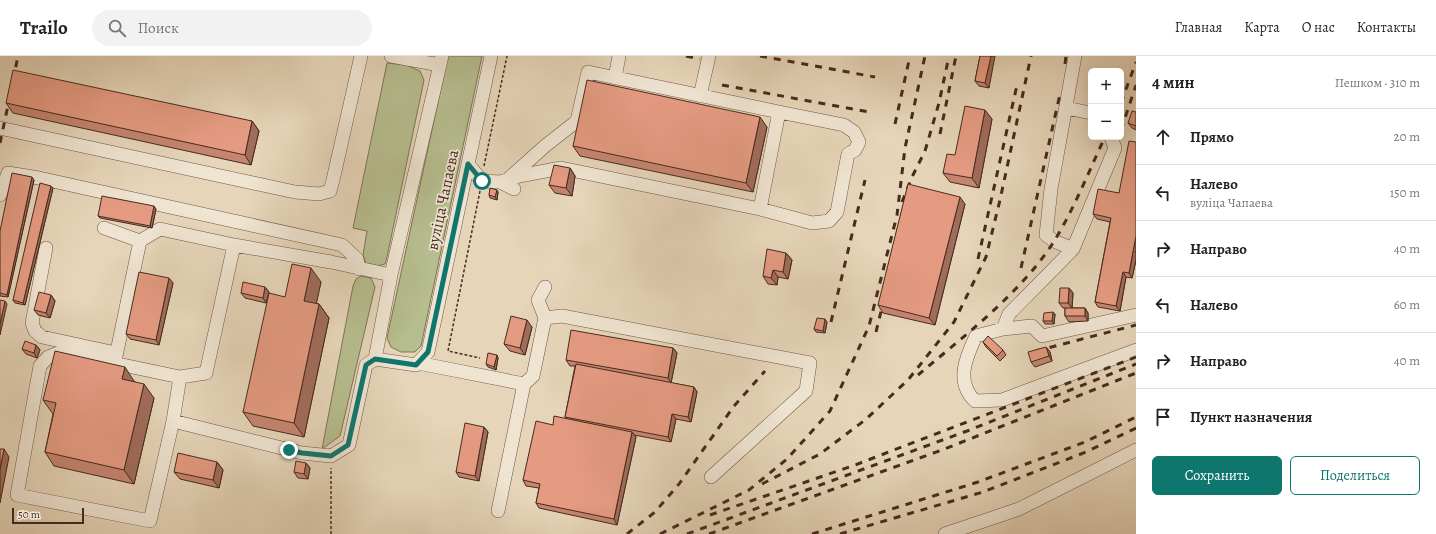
<!DOCTYPE html>
<html lang="ru">
<head>
<meta charset="utf-8">
<style>
  body { margin:0; font-family:Alegreya,serif; background:#f2f2f2; color:#222 }
  .controls { position:absolute; right:12px; top:12px; display:grid; overflow:hidden; border-radius:6px; box-shadow:0 4px 16px #0002 }
  .controls button { width:36px; height:36px; display:grid; place-items:center; padding:0; border:0; border-bottom:1px solid #e0e0e0; background:#fff; color:#222; font:20px sans-serif }
  .scale { position:absolute; left:12px; bottom:10px; width:72px; box-sizing:border-box; padding-left:4px; border:2px solid #472b1e; border-top:0; font-size:11px; line-height:14px; white-space:nowrap; color:#472b1e; -webkit-text-stroke:3px #efe4d2; paint-order:stroke }
  .stop { position:absolute; width:12px; height:12px; margin:-9px; border:3px solid #0f766e; border-radius:50%; background:#fff }
  .stop.end { background:#0f766e; border-color:#fff; box-shadow:0 1px 4px #0008 }
  .list { margin:0; padding:0; list-style:none }
  h2 { display:flex; justify-content:space-between; align-items:center; height:52px; margin:0; padding:0 16px; font-size:17px }
  h2 small { font-size:13px; font-weight:400; color:#767676 }
  .list li { display:grid; grid-template-columns:26px 1fr auto; gap:12px; align-items:center; box-sizing:border-box; height:56px; padding:0 16px; border-top:1px solid #e0e0e0 }
  .list b { display:block; font-size:15px; white-space:nowrap }
  .list p { margin:0; font-size:13px; white-space:nowrap; color:#767676 }
  .list em { font-size:13px; font-style:normal; color:#767676 }
  .actions { display:flex; gap:8px; padding:12px 16px }
  .actions a { flex:1; padding:9px 0; border:1px solid #0f766e; border-radius:6px; text-align:center; font-size:14px; color:#0f766e }
  .actions .main { background:#0f766e; color:#fff }
  .icon { flex:none; width:22px; height:22px; fill:none; stroke:currentColor; stroke-width:2; stroke-linecap:round; stroke-linejoin:round }
  .map { position:relative; flex:none; width:1136px; height:478px; overflow:hidden }
  header { display:flex; align-items:center; gap:24px; box-sizing:border-box; height:56px; padding:0 20px; background:#fff; border-bottom:1px solid #e0e0e0 }
  header strong { font-size:19px }
  nav { display:flex; gap:22px; margin-inline-start:auto; font-size:14px }
  .search { width:280px; height:36px; background:#f2f2f2; display:flex; align-items:center; gap:10px; box-sizing:border-box; padding:0 14px; border-radius:22px; color:#767676; font-size:15px }
  main { display:flex }
  aside { flex:1; background:#fff }
  .map>svg:first-child { display:block }
</style>
</head>
<body>
<header>
<strong>Trailo</strong>
<div class="search"><svg class="icon" aria-label="search" viewBox="0 0 24 24"><circle cx="10" cy="10" r="6"/><path d="M15 15l6 6"/></svg>Поиск</div>
<nav><a>Главная</a><a>Карта</a><a>О нас</a><a>Контакты</a></nav>
</header>
<main>
<div class="map">
<svg width="1136" height="478" viewBox="0 0 1136 478">
  <rect width="100%" height="100%" fill="#e6d5b9"/>
  <filter id="stains"><feTurbulence type="fractalNoise" baseFrequency=".005" numOctaves="4"/><feColorMatrix values="0 0 0 0 .2 0 0 0 0 .09 0 0 0 0 .02 0 0 0 .5 -.17"/></filter>
  <radialGradient id="worn" r=".72"><stop offset=".6" stop-color="#630" stop-opacity="0"/><stop offset="1" stop-color="#630" stop-opacity=".3"/></radialGradient>
  <!-- green -->
  <path fill="#b6bd8e" stroke="#7e7456" d="M 448,0 L 482,0 L 421,290 L 415,296 L 401,296 L 391,291 L 387,282 Z
    M 387,7 L 406,9 L 420,15 L 424,24 L 387,201 L 385,208 L 377,210 L 366,207 L 363,199 L 367,175 L 353,172 Z
    M 361,220 L 371,222 L 375,231 L 340,380 L 322,393 L 353,230 L 356,223 Z"/>
  <g fill="none" stroke-linecap="round" stroke-linejoin="round">
    <defs>
      <path id="minor" d="M 391,0 L 440,9
        M 442,0 L 391,219 L 375,303 L 416,309 L 428,296 L 491,0
        M 1075,0 L 1051,133 L 1046,179 L 1054,185 L 1073,193 L 1115,92 L 1111,81
        M 615,22 L 619,0
        M 700,40 L 709,0
        M 1066,52 L 1091,57
        M 0,72 L 295,136 L 319,138 L 330,135 L 333,124 L 361,0
        M 468,108 L 482,125 L 500,126 L 514,133
        M 500,126 L 519,120 L 561,112 L 760,153 L 779,56 L 588,16 L 577,65 L 545,90 L 507,124
        M 0,139 L 8,117 L 39,122 L 342,189 L 357,203 L 359,213
        M 760,153 L 812,167 L 829,165 L 837,156 L 848,98 L 855,94 L 859,86 L 854,76 L 844,69 L 779,56
        M 104,172 L 140,185 L 115,305
        M 140,185 L 160,173 L 234,189 L 206,317 L 180,321
        M 234,189 L 331,206 L 391,219
        M 46,192 L 32,267 L 35,275 L 42,281 L 116,297
        M 1136,259 L 1042,280 L 1032,270 L 1003,273 L 976,280 C 966,301 955,326 975,345 L 1002,344 L 1136,294
        M 545,262 L 562,260 L 810,307 L 806,335 L 711,421
        M 1003,273 L 1009,258 L 1073,193
        M 418,307 L 524,328 L 498,455
        M 524,328 L 533,320 L 545,262 L 538,244 L 545,231
        M 173,365 L 180,321 L 61,296 L 48,301 L 40,310 L 17,439 L 150,465 L 173,365 L 302,397 L 331,400 L 349,389 L 366,309 L 375,303
        M 945,478 L 1019,453 L 1136,394"/>
    </defs>
    <!-- minor casing -->
    <use href="#minor" stroke="#6f5645" stroke-width="14"/>
    <!-- path -->
    <path stroke="#472b1e" stroke-width="1.5" stroke-dasharray="3 2" stroke-linecap="butt" d="M 484,110 L 507,0
      M 480,135 L 448,295 L 480,302
      M 331,478 L 331,412"/>
    <!-- minor -->
    <use href="#minor" stroke="#efe4d2" stroke-width="13"/>
    <!-- rail -->
    <path stroke="#472b1e" stroke-width="3" stroke-dasharray="7 7" stroke-linecap="butt" d="M 686,0 L 700,3
      M 760,0 L 875,21
      M 1065,8 L 1066,0
      M 13,25 L 18,0
      M 722,29 L 869,56
      M 1121,47 L 1136,6
      M 895,68 L 910,0
      M 1121,74 L 1136,29
      M 940,78 L 956,0
      M 0,87 L 10,40
      M 902,146 L 912,121 L 925,95 L 939,47 L 949,0
      M 978,203 L 1017,29
      M 1021,212 L 1060,38
      M 831,266 L 865,124
      M 876,276 L 884,243
      M 1036,295 L 1136,269
      M 918,319 C 963,281 1018,239 1051,190 C 1073,156 1088,117 1105,81
      M 762,428 L 820,398 L 865,364 L 908,324 L 954,266 L 986,201 L 1000,144 L 1031,0
      M 710,459 L 855,409 L 1136,301
      M 627,478 L 655,456 L 679,428 L 734,350 L 765,315
      M 660,478 L 749,434 L 787,403 L 830,355 L 869,270 L 897,159 L 905,92 L 925,0
      M 687,478 L 967,375 L 1136,308
      M 709,478 L 942,394 L 1136,317
      M 812,478 L 978,426 L 1085,386 L 1136,361
      M 840,478 L 983,436 L 1086,396 L 1136,372"/>
  </g>
  <!-- wall -->
  <path fill="#c58570" stroke="#472b1e" d="M 980,0 L 989,32 L 979,30 L 975,25 Z
    M 6,47 L 252,65 L 259,75 L 251,109 L 13,57 Z
    M 1136,56 L 1136,74 L 1132,72 L 1128,67 Z
    M 992,63 L 979,132 L 950,126 L 943,117 L 955,99 Z
    M 767,71 L 753,136 L 580,100 L 573,90 Z
    M 1136,86 L 1136,204 L 1132,222 L 1126,221 L 1120,255 L 1098,251 L 1095,246 L 1110,166 L 1097,163 L 1093,158 L 1119,137 Z
    M 570,112 L 575,120 L 572,140 L 555,137 L 549,129 Z
    M 34,124 L 8,241 L 0,240 L 0,175 Z
    M 51,130 L 53,132 L 25,249 L 15,247 L 13,244 Z
    M 498,136 L 497,144 L 490,142 L 489,139 Z
    M 965,148 L 935,269 L 883,257 L 878,249 Z
    M 156,153 L 152,172 L 100,162 L 98,160 Z
    M 786,197 L 792,204 L 788,223 L 778,221 L 777,229 L 768,228 L 763,220 Z
    M 321,226 L 316,247 L 319,248 L 329,262 L 304,381 L 253,370 L 243,356 L 285,241 Z
    M 173,227 L 159,289 L 130,283 L 126,278 Z
    M 265,231 L 269,236 L 266,247 L 245,242 L 241,237 Z
    M 1069,232 L 1073,237 L 1072,252 L 1085,252 L 1088,257 L 1088,265 L 1069,266 L 1065,260 L 1065,252 L 1063,252 L 1059,247 Z
    M 51,239 L 55,245 L 50,262 L 38,259 L 34,254 Z
    M 1055,258 L 1054,268 L 1045,268 L 1043,265 Z
    M 827,266 L 825,277 L 816,276 L 814,273 Z
    M 532,271 L 525,299 L 510,295 L 504,288 Z
    M 983,286 L 1003,294 L 1006,299 L 1000,305 L 986,291 Z
    M 36,289 L 40,294 L 37,302 L 26,298 L 22,293 Z
    M 1046,291 L 1050,296 L 1052,305 L 1035,311 L 1031,306 Z
    M 673,292 L 677,297 L 671,327 L 694,331 L 697,336 L 691,366 L 676,363 L 671,386 L 634,379 L 636,381 L 617,469 L 539,452 L 536,447 L 539,432 L 526,430 L 523,424 L 553,369 L 566,362 L 565,361 L 575,310 L 570,310 L 566,304 Z
    M 497,299 L 498,302 L 496,314 L 488,311 L 486,308 Z
    M 134,325 L 154,342 L 134,428 L 54,410 L 45,396 L 53,358 L 43,344 Z
    M 484,371 L 488,376 L 479,425 L 459,421 L 456,416 Z
    M 217,406 L 223,414 L 219,432 L 180,423 L 174,416 Z
    M 306,407 L 310,412 L 308,423 L 298,422 L 294,416 Z"/>
  <!-- shaded-wall -->
  <path fill="#a06c5b" stroke="#472b1e" d="M 991,0 L 995,0 L 989,32 L 985,27 Z
    M 985,54 L 992,63 L 979,132 L 972,122 Z
    M 760,61 L 767,71 L 753,136 L 746,127 Z
    M 252,65 L 259,75 L 251,109 L 245,99 Z
    M 570,112 L 575,120 L 572,140 L 566,132 Z
    M 32,121 L 34,124 L 8,241 L 7,239 Z
    M 51,130 L 53,132 L 25,249 L 23,247 Z
    M 497,134 L 498,136 L 497,144 L 495,141 Z
    M 960,141 L 965,148 L 935,269 L 929,262 Z
    M 154,150 L 156,153 L 152,172 L 150,170 Z
    M 1136,180 L 1136,196 L 1135,196 L 1136,197 L 1136,204 L 1132,222 L 1129,217 Z
    M 786,197 L 792,204 L 788,223 L 783,216 Z
    M 311,212 L 321,226 L 314,259 L 304,245 Z
    M 773,214 L 778,221 L 777,229 L 771,222 Z
    M 1123,216 L 1126,221 L 1120,255 L 1116,250 Z
    M 169,222 L 173,227 L 159,289 L 156,284 Z
    M 265,231 L 269,236 L 266,247 L 263,242 Z
    M 1069,232 L 1073,237 L 1072,252 L 1068,247 Z
    M 51,239 L 55,245 L 50,262 L 46,257 Z
    M 5,245 L 7,248 L 0,279 L 0,268 Z
    M 319,248 L 329,262 L 304,381 L 294,367 Z
    M 1085,252 L 1088,257 L 1088,265 L 1085,260 Z
    M 1053,256 L 1055,258 L 1054,268 L 1052,265 Z
    M 825,263 L 827,266 L 825,277 L 823,275 Z
    M 527,264 L 532,271 L 525,299 L 520,292 Z
    M 36,289 L 40,294 L 37,302 L 34,297 Z
    M 1046,291 L 1050,296 L 1052,305 L 1049,300 Z
    M 673,292 L 677,297 L 671,327 L 668,322 Z
    M 497,299 L 498,302 L 496,314 L 494,311 Z
    M 125,311 L 134,325 L 132,337 L 122,323 Z
    M 144,328 L 154,342 L 134,428 L 124,414 Z
    M 694,331 L 697,336 L 691,366 L 688,361 Z
    M 672,358 L 676,363 L 671,386 L 668,381 Z
    M 484,371 L 488,376 L 479,425 L 475,420 Z
    M 632,376 L 636,381 L 617,469 L 614,463 Z
    M 4,393 L 9,401 L 0,447 L 0,413 Z
    M 217,406 L 223,414 L 219,432 L 213,424 Z
    M 306,407 L 310,412 L 308,423 L 304,418 Z"/>
  <!-- building -->
  <path fill="#e59b82" stroke="#472b1e" d="M 980,0 L 991,0 L 985,27 L 975,25 Z
    M 13,14 L 252,65 L 245,99 L 6,47 Z
    M 587,24 L 760,61 L 746,127 L 573,90 Z
    M 965,50 L 985,54 L 972,122 L 943,117 L 947,98 L 955,99 Z
    M 1132,55 L 1136,56 L 1136,70 L 1128,67 Z
    M 1129,85 L 1136,86 L 1136,180 L 1129,217 L 1123,216 L 1116,250 L 1095,246 L 1111,162 L 1093,158 L 1098,133 L 1119,137 Z
    M 554,109 L 570,112 L 566,132 L 549,129 Z
    M 12,117 L 32,121 L 7,239 L 0,237 L 0,175 Z
    M 40,127 L 51,130 L 23,247 L 13,244 Z
    M 908,128 L 960,141 L 929,262 L 878,249 Z
    M 490,132 L 497,134 L 495,141 L 489,139 Z
    M 102,140 L 154,150 L 150,170 L 98,160 Z
    M 767,193 L 786,197 L 783,216 L 773,214 L 771,222 L 763,220 Z
    M 292,208 L 311,212 L 304,245 L 319,248 L 294,367 L 243,356 L 269,237 L 285,241 Z
    M 139,216 L 169,222 L 156,284 L 126,278 Z
    M 243,226 L 265,231 L 263,242 L 241,237 Z
    M 1060,232 L 1069,232 L 1068,247 L 1059,247 Z
    M 39,236 L 51,239 L 46,257 L 34,254 Z
    M 0,244 L 5,245 L 0,268 Z
    M 1065,252 L 1085,252 L 1085,260 L 1065,260 Z
    M 1053,256 L 1052,265 L 1043,265 L 1044,257 Z
    M 511,260 L 527,264 L 520,292 L 504,288 Z
    M 817,262 L 825,263 L 823,275 L 814,273 Z
    M 571,274 L 673,292 L 668,322 L 566,304 Z
    M 988,280 L 1003,294 L 997,300 L 983,286 Z
    M 25,285 L 36,289 L 34,297 L 22,293 Z
    M 1046,291 L 1049,300 L 1031,306 L 1028,296 Z
    M 55,295 L 125,311 L 122,323 L 144,328 L 124,414 L 45,396 L 56,347 L 43,344 Z
    M 488,297 L 497,299 L 494,311 L 486,308 Z
    M 576,308 L 694,331 L 688,361 L 672,358 L 668,381 L 565,361 Z
    M 554,360 L 632,376 L 614,463 L 536,447 L 540,428 L 523,424 L 536,365 L 553,369 Z
    M 465,367 L 484,371 L 475,420 L 456,416 Z
    M 0,393 L 4,393 L 0,413 Z
    M 178,397 L 217,406 L 213,424 L 174,416 Z
    M 296,405 L 306,407 L 304,418 L 294,416 Z"/>
  <g fill="none" stroke-linecap="round" stroke-linejoin="round">
    <!-- route -->
    <path stroke="#0f766e" stroke-width="5" d="M 289,394 L 302,397 L 331,400 L 348,389 L 366,309 L 375,303 L 416,309 L 428,296 L 468,108 L 482,125"/>
  </g>
  <g text-anchor="middle" dominant-baseline="central" stroke-width="3.5" stroke-linejoin="round" paint-order="stroke">
    <!-- street labels -->
    <g font-size="16" fill="#472b1e" stroke="#efe4d2">
      <text transform="translate(443 144) rotate(-78)">вуліца Чапаева</text>
    </g>
  </g>
  <rect width="100%" height="100%" filter="url(#stains)"/>
  <rect width="100%" height="100%" fill="url(#worn)"/>
</svg>
<div class="controls">
<button>+</button>
<button>−</button>
</div>
<div class="scale">50 m</div>
<div class="stop" style="left:482px;top:125px"></div>
<div class="stop end" style="left:289px;top:394px"></div>
</div>
<aside>
<h2>4 мин<small>Пешком · 310 m</small></h2>
<ul class="list">
<li><svg class="icon" aria-label="ahead" viewBox="0 0 24 24"><path d="M12 20V5M6 11l6-6 6 6"/></svg><div><b>Прямо</b></div><em>20 m</em></li>
<li><svg class="icon" aria-label="left" viewBox="0 0 24 24"><path d="M17 20v-9H6M10 6l-5 5 5 5"/></svg><div><b>Налево</b><p>вуліца Чапаева</p></div><em>150 m</em></li>
<li><svg class="icon" aria-label="right" viewBox="0 0 24 24"><path d="M7 20v-9h11M14 6l5 5-5 5"/></svg><div><b>Направо</b></div><em>40 m</em></li>
<li><svg class="icon" aria-label="left" viewBox="0 0 24 24"><path d="M17 20v-9H6M10 6l-5 5 5 5"/></svg><div><b>Налево</b></div><em>60 m</em></li>
<li><svg class="icon" aria-label="right" viewBox="0 0 24 24"><path d="M7 20v-9h11M14 6l5 5-5 5"/></svg><div><b>Направо</b></div><em>40 m</em></li>
<li><svg class="icon" aria-label="arrive" viewBox="0 0 24 24"><path d="M6 21V4h12l-3 4 3 4H6"/></svg><div><b>Пункт назначения</b></div></li>
</ul>
<div class="actions"><a class="main">Сохранить</a><a>Поделиться</a></div>
</aside>
</main>
</body>
</html>
